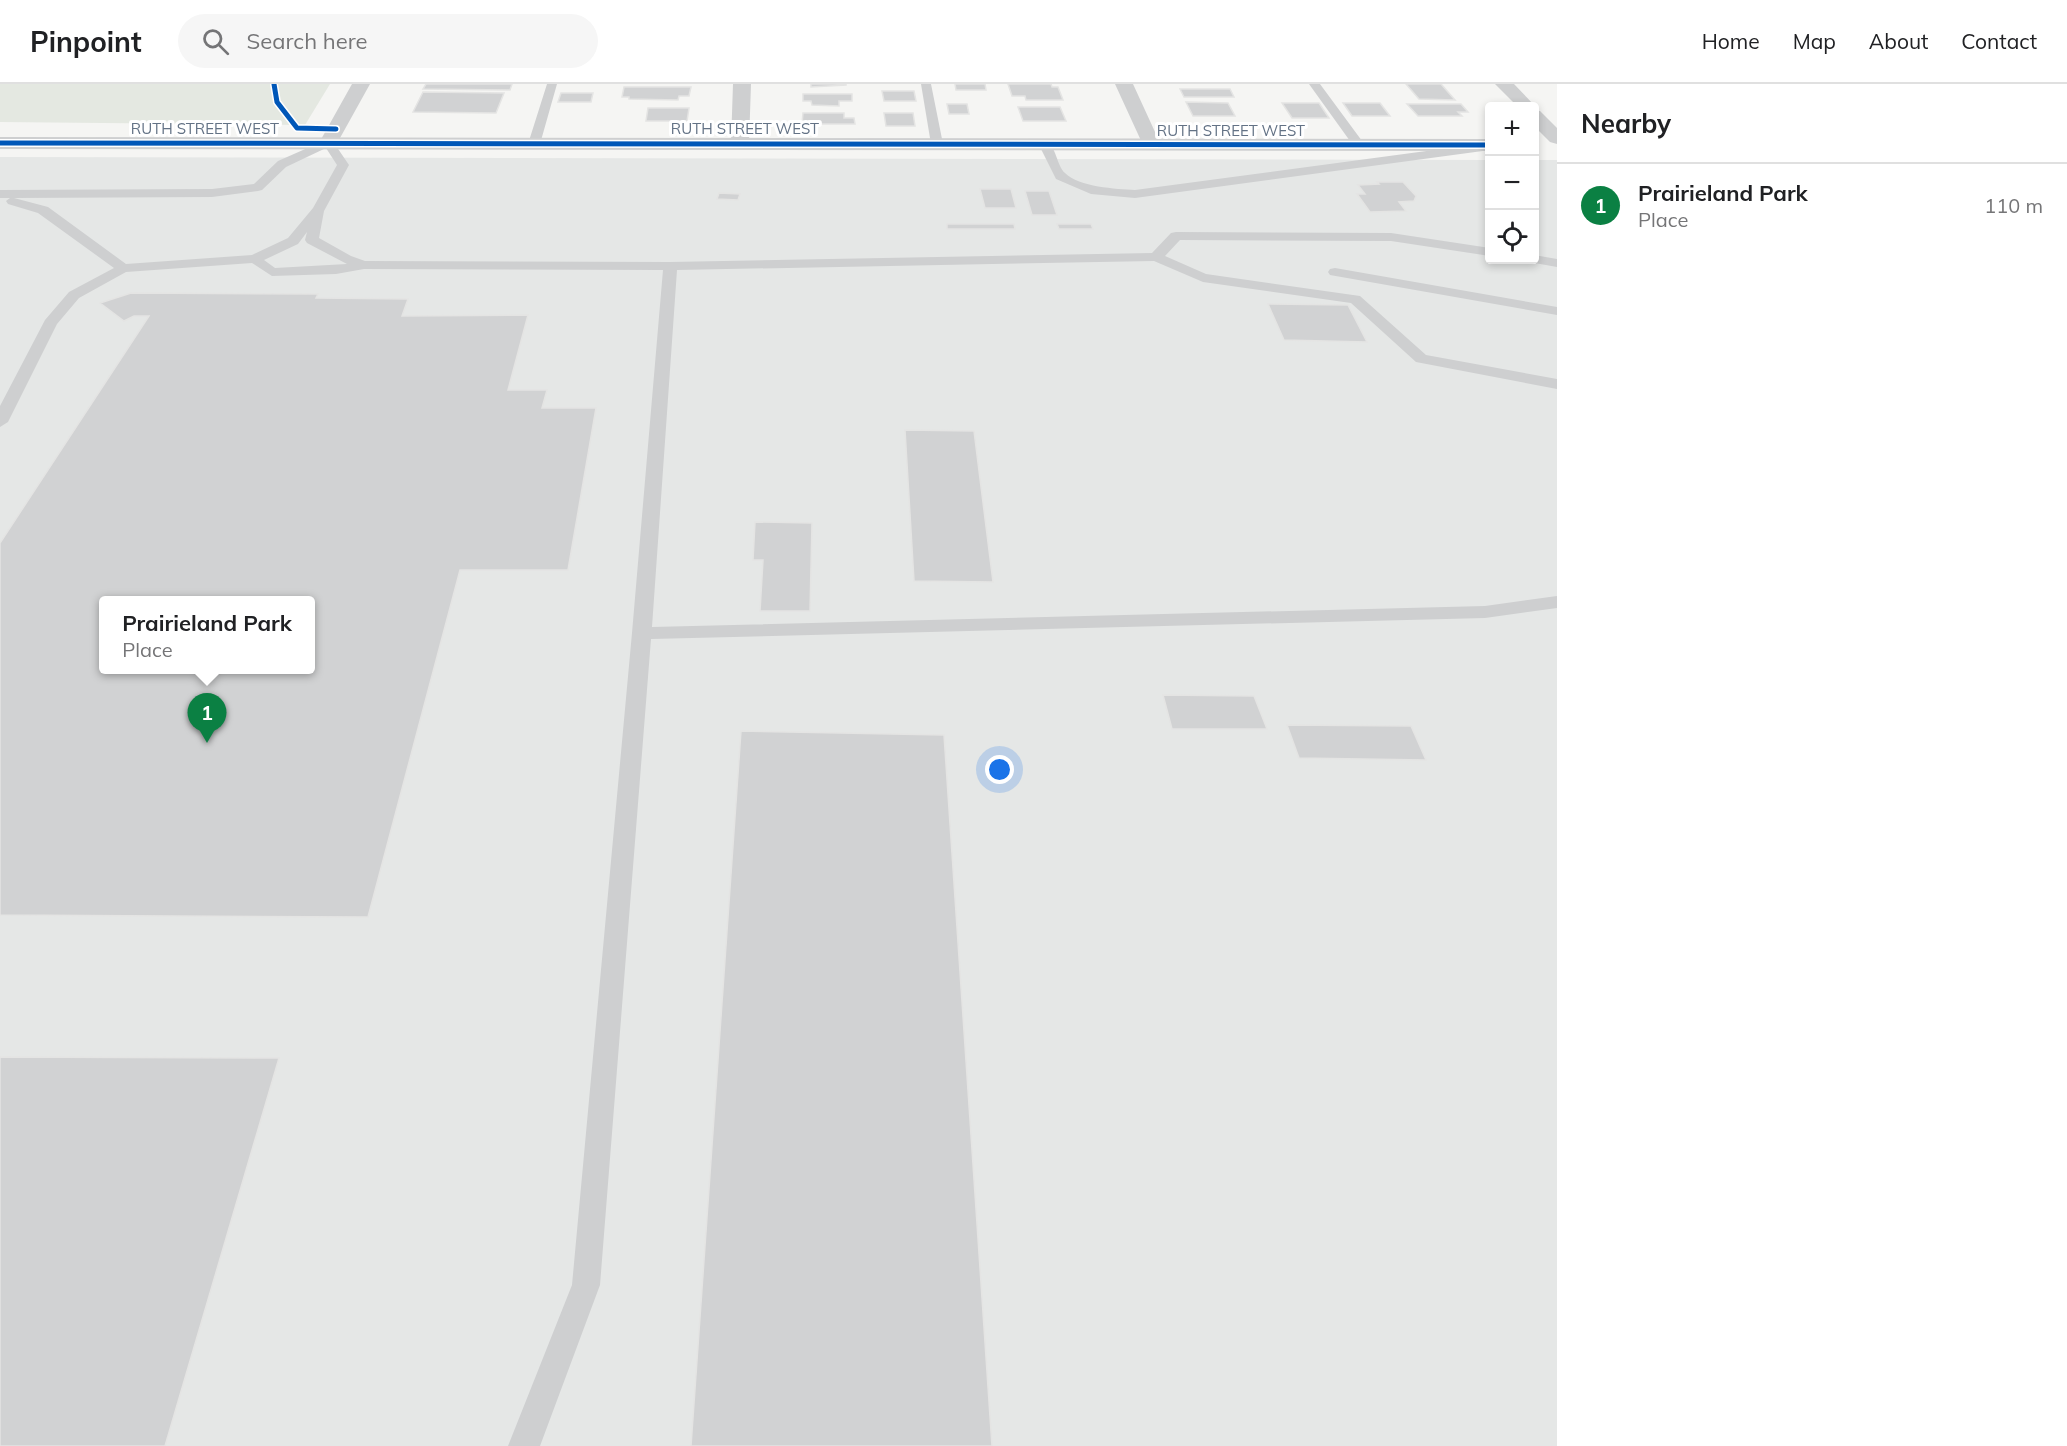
<!DOCTYPE html>
<html lang="en">
<head>
<meta charset="utf-8">
<style>
  body { margin:0; font-family:Mulish,sans-serif; background:#f6f6f6; color:#202124 }
  .controls { position:absolute; right:18px; top:18px; display:grid; overflow:hidden; border-radius:6px; box-shadow:0 3px 9px #0003 }
  .controls button { width:54px; height:54px; display:grid; place-items:center; padding:0; border:0; border-bottom:2px solid #e0e0e0; background:#fff; color:#202124; font:30px sans-serif }
  .you { position:absolute; left:1000px; top:686px; width:21px; height:21px; margin:-15px; border:4px solid #fff; border-radius:50%; background:#1a73e8; box-shadow:0 0 0 9px #1a73e833 }
  .badge { display:grid; place-items:center; width:39px; height:39px; border-radius:50%; background:#0b8043; color:#fff; font-size:20px; font-weight:700 }
  .pin { position:absolute; translate:-50% -50px; filter:drop-shadow(0 2px 3px #0008) }
  .pin::after { content:''; position:absolute; top:32px; width:21px; height:18px; background:inherit; clip-path:polygon(0 0,100% 0,50% 100%) }
  .popup { position:absolute; left:99px; top:512px; width:216px; height:78px; box-sizing:border-box; display:grid; place-content:center; border-radius:6px; background:#fff; filter:drop-shadow(0 2px 4px #0005); font-size:20px; white-space:nowrap; color:#757577 }
  .popup b { font-size:22px; color:#202124 }
  .popup::after { content:''; position:absolute; left:50%; top:100%; margin-left:-12px; border:12px solid transparent; border-top-color:#fff }
  .list { margin:0; padding:0; list-style:none }
  h2 { display:flex; justify-content:space-between; align-items:center; height:78px; margin:0; padding:0 24px; font-size:26px }
  h2 small { font-size:20px; font-weight:400; color:#757577 }
  .list li { display:grid; grid-template-columns:39px 1fr auto; gap:18px; align-items:center; box-sizing:border-box; height:84px; padding:0 24px; border-top:2px solid #e0e0e0 }
  .list b { display:block; font-size:22px; white-space:nowrap }
  .list p { margin:0; font-size:20px; white-space:nowrap; color:#757577 }
  .list em { font-size:20px; font-style:normal; color:#757577 }
  .icon { flex:none; width:33px; height:33px; fill:none; stroke:currentColor; stroke-width:2; stroke-linecap:round; stroke-linejoin:round }
  .map { position:relative; flex:none; width:1557px; height:1362px; overflow:hidden }
  header { display:flex; align-items:center; gap:36px; box-sizing:border-box; height:84px; padding:0 30px; background:#fff; border-bottom:2px solid #e0e0e0 }
  header strong { font-size:28px }
  nav { display:flex; gap:33px; margin-inline-start:auto; font-size:21px }
  .search { width:420px; height:54px; background:#f6f6f6; display:flex; align-items:center; gap:15px; box-sizing:border-box; padding:0 21px; border-radius:33px; color:#757577; font-size:22px }
  main { display:flex }
  aside { flex:1; background:#fff }
  .map>svg:first-child { display:block }
</style>
</head>
<body>
<header>
<strong>Pinpoint</strong>
<div class="search"><svg class="icon" aria-label="search" viewBox="0 0 24 24"><circle cx="10" cy="10" r="6"/><path d="M15 15l6 6"/></svg>Search here</div>
<nav><a>Home</a><a>Map</a><a>About</a><a>Contact</a></nav>
</header>
<main>
<div class="map">
<svg width="1557" height="1362" viewBox="0 0 1557 1362">
  <rect width="100%" height="100%" fill="#f5f5f3"/>
  <!-- built -->
  <path fill="#e5e7e6" fill-rule="evenodd" d="M 0,73 L 1489,76 L 1490,176 L 1534,176 L 1535,76 L 1557,76 L 1557,1362 L 0,1362 ZM 104,516 L 310,516 L 310,586 L 104,586 Z"/>
  <!-- green -->
  <path fill="#e4e8e1" d="M 0,0 L 330,0 L 305,41 L 0,38 Z"/>
  <!-- building -->
  <path fill="#d1d2d3" stroke="#e4e4e3" stroke-width="1.5" fill-rule="evenodd" d="M 426,0 L 512,0 L 510,6 L 423,5 Z
    M 811,0 L 846,0 L 846,1 L 811,3 Z
    M 955,0 L 985,0 L 986,6 L 956,6 Z
    M 1008,0 L 1051,0 L 1052,3 L 1058,3 L 1063,16 L 1026,16 L 1025,12 L 1012,12 Z
    M 1406,0 L 1441,0 L 1455,16 L 1419,15 Z
    M 624,3 L 691,3 L 689,12 L 679,12 L 678,16 L 629,15 L 629,13 L 622,13 Z
    M 1180,5 L 1230,5 L 1234,13 L 1184,13 Z
    M 882,7 L 914,7 L 916,17 L 884,17 Z
    M 423,8 L 504,9 L 496,29 L 413,28 Z
    M 561,9 L 593,9 L 591,18 L 558,18 Z
    M 803,10 L 852,10 L 852,17 L 839,17 L 839,22 L 812,21 L 811,17 L 803,17 Z
    M 1186,18 L 1228,19 L 1235,32 L 1193,32 Z
    M 1282,19 L 1319,19 L 1329,34 L 1292,34 Z
    M 1343,19 L 1380,19 L 1390,32 L 1352,32 Z
    M 947,20 L 967,20 L 969,30 L 949,30 Z
    M 1407,20 L 1461,20 L 1468,28 L 1458,28 L 1462,32 L 1418,32 Z
    M 1018,23 L 1060,23 L 1066,37 L 1023,37 Z
    M 648,24 L 689,24 L 687,37 L 646,37 Z
    M 803,29 L 844,29 L 844,34 L 854,34 L 855,40 L 802,40 Z
    M 884,29 L 913,29 L 915,42 L 886,42 Z
    M 1377,98 L 1403,98 L 1416,112 L 1414,117 L 1399,118 L 1406,127 L 1370,128 L 1357,110 L 1365,110 L 1358,101 L 1379,100 Z
    M 980,105 L 1011,105 L 1016,124 L 985,124 Z
    M 1025,107 L 1049,107 L 1057,131 L 1032,131 Z
    M 719,109 L 740,110 L 738,116 L 717,115 Z
    M 947,140 L 1014,140 L 1015,145 L 947,145 Z
    M 1057,140 L 1091,140 L 1093,145 L 1059,145 Z
    M 131,209 L 318,210 L 316,214 L 408,215 L 402,232 L 528,231 L 508,306 L 547,306 L 542,324 L 596,324 L 568,486 L 460,486 L 368,833 L 0,831 L 0,459 L 149,232 L 134,232 L 124,237 L 100,219 ZM 104,516 L 310,516 L 310,586 L 104,586 Z
    M 1268,220 L 1348,221 L 1367,258 L 1284,256 Z
    M 905,346 L 974,347 L 993,498 L 914,497 Z
    M 755,438 L 812,439 L 810,527 L 760,527 L 763,476 L 753,476 Z
    M 1163,611 L 1254,612 L 1267,645 L 1172,645 Z
    M 1287,641 L 1411,642 L 1426,676 L 1299,674 Z
    M 741,647 L 944,651 L 992,1362 L 691,1362 Z
    M 0,973 L 279,974 L 165,1362 L 0,1362 Z"/>
  <g fill="none" stroke-linecap="round" stroke-linejoin="round">
    <!-- service -->
    <path fill="#cecfd0" fill-rule="evenodd" d="M 547,0 L 557,0 L 540,60 L 534,64 L 528,60 Z
      M 921,0 L 931,0 L 943,60 L 941,63 L 933,63 L 931,60 Z
      M 1309,0 L 1320,0 L 1365,61 L 1363,64 L 1355,64 Z
      M 328,55 L 332,56 L 349,81 L 324,127 L 319,154 L 351,172 L 365,177 L 670,178 L 1152,169 L 1171,149 L 1176,148 L 1391,149 L 1490,164 L 1490,172 L 1391,157 L 1180,156 L 1165,172 L 1206,190 L 1360,212 L 1426,271 L 1557,295 L 1557,305 L 1416,278 L 1351,219 L 1203,198 L 1154,177 L 677,186 L 652,543 L 1485,522 L 1557,512 L 1557,524 L 1485,534 L 651,555 L 600,1201 L 540,1362 L 508,1362 L 572,1201 L 632,549 L 663,186 L 364,185 L 336,190 L 272,192 L 252,179 L 126,188 L 79,214 L 57,240 L 8,338 L 0,343 L 0,322 L 45,236 L 69,208 L 114,184 L 38,129 L 8,120 L 6,117 L 10,114 L 0,114 L 0,106 L 212,105 L 254,100 L 278,77 ZM 326,64 L 337,81 L 313,124 L 288,154 L 252,171 L 126,180 L 48,123 L 14,114 L 212,113 L 258,107 L 262,106 L 286,83 ZM 307,148 L 305,156 L 307,159 L 347,180 L 275,184 L 264,176 L 298,160 Z
      M 1045,57 C 1057,62 1056,81 1065,89 C 1079,103 1116,105 1135,106 L 1486,59 L 1490,60 L 1490,66 L 1135,114 L 1091,110 L 1056,95 L 1039,61 Z
      M 1534,171 L 1557,175 L 1557,183 L 1529,178 L 1528,176 L 1534,176 Z
      M 1335,184 L 1557,223 L 1557,231 L 1330,191 L 1328,188 L 1330,185 Z"/>
    <!-- minor -->
    <path fill="#cecfd0" fill-rule="evenodd" d="M 352,0 L 370,0 L 335,63 L 321,63 L 319,59 Z
      M 733,0 L 751,0 L 749,59 L 747,63 L 733,63 L 731,59 Z
      M 1115,0 L 1133,0 L 1161,61 L 1159,65 L 1145,65 L 1143,61 Z"/>
    <!-- tertiary -->
    <path fill="#cecfd0" fill-rule="evenodd" d="M 1495,0 L 1514,0 L 1535,22 L 1517,22 Z
      M 1534,26 L 1540,27 L 1557,44 L 1557,60 L 1550,58 L 1534,42 Z
      M 0,53 L 1490,55 L 1490,67 L 0,65 Z"/>
    <defs>
      <path id="cycleway" d="M 274,0 L 277,18 L 297,44 L 336,45
        M 0,59 L 1490,61"/>
    </defs>
    <!-- cycleway casing -->
    <use href="#cycleway" stroke="#fff" stroke-width="8"/>
    <!-- cycleway -->
    <use href="#cycleway" stroke="#0057b8" stroke-width="5"/>
  </g>
  <g text-anchor="middle" dominant-baseline="central" stroke-width="6" stroke-linejoin="round" paint-order="stroke">
    <!-- far-street labels -->
    <g font-size="15" fill="#637285" stroke="#fff">
      <text x="205" y="44">RUTH STREET WEST</text>
      <text x="745" y="44">RUTH STREET WEST</text>
      <text x="1231" y="46">RUTH STREET WEST</text>
    </g>
  </g>
</svg>
<div class="controls">
<button>+</button>
<button>−</button>
<button><svg class="icon" aria-label="locate" viewBox="0 0 24 24"><circle cx="12" cy="12" r="6"/><path d="M12 2v4M12 18v4M2 12h4M18 12h4"/></svg></button>
</div>
<div class="you"></div>
<div class="pin badge" style="left:207px;top:659px">1</div>
<div class="popup"><b>Prairieland Park</b>Place</div>
</div>
<aside>
<h2>Nearby<small></small></h2>
<ul class="list">
<li><span class="badge">1</span><div><b>Prairieland Park</b><p>Place</p></div><em>110 m</em></li>
</ul>
</aside>
</main>
</body>
</html>
